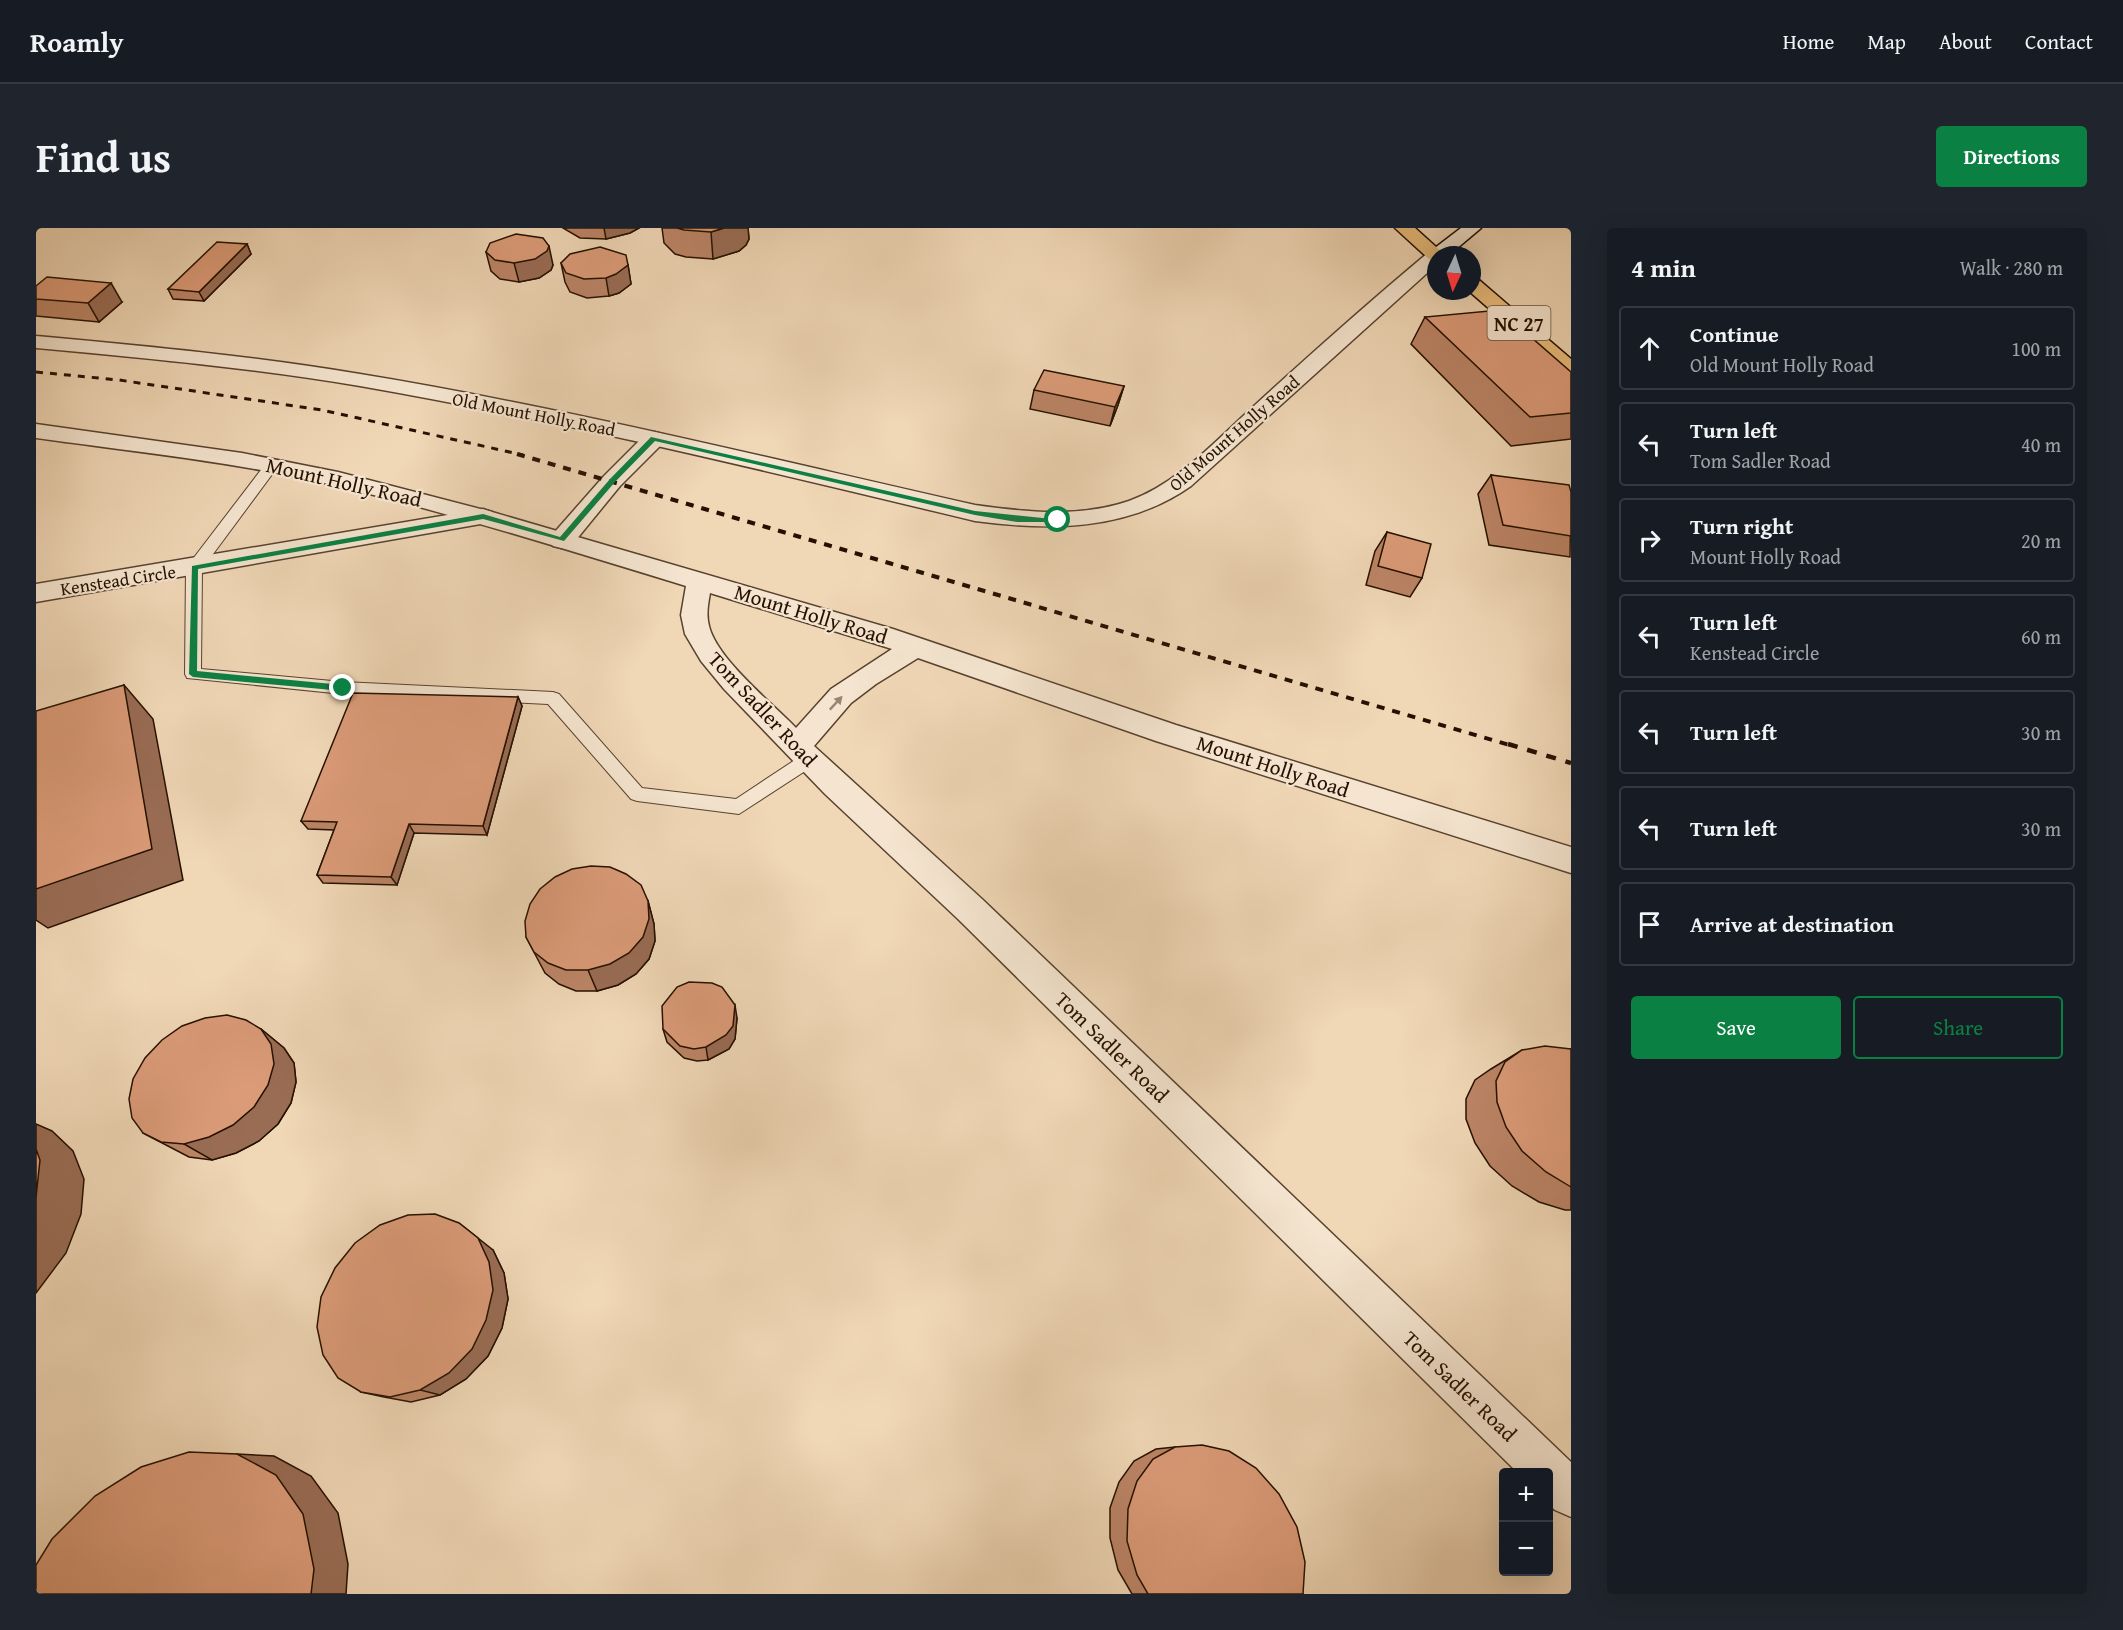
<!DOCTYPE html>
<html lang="en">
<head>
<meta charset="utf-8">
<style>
  body { margin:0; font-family:"Gentium Book Plus",serif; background:#20242c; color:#f1f3f6 }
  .controls { position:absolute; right:18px; bottom:18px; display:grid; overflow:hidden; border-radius:6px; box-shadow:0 6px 24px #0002 }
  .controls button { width:54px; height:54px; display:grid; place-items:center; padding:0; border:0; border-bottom:2px solid #363941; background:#171b24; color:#f1f3f6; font:30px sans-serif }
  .compass { position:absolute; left:1391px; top:18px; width:54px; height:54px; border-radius:50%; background:#171b24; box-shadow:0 6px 24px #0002; rotate:184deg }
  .stop { position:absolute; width:18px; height:18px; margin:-14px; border:4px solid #0b8043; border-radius:50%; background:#fff }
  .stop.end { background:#0b8043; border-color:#fff; box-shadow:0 2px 6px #0008 }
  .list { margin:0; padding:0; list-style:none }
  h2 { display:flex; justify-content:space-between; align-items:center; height:78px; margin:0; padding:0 24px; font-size:26px }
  h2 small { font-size:20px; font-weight:400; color:#9ea1a6 }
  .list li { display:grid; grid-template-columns:39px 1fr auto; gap:18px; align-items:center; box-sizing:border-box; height:84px; margin:0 12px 12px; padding:0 12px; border:2px solid #363941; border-radius:6px }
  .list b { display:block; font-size:22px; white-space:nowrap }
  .list p { margin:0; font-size:20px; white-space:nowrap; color:#9ea1a6 }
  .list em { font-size:20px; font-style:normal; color:#9ea1a6 }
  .actions { display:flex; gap:12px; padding:18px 24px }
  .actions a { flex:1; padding:14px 0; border:2px solid #0b8043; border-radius:6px; text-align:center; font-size:21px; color:#0b8043 }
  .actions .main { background:#0b8043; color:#fff }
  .icon { flex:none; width:33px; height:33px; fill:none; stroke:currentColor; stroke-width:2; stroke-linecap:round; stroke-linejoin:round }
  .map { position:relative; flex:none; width:1535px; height:1366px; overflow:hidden; border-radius:6px }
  header { display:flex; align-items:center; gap:36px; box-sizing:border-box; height:84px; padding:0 30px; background:#171b24; border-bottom:2px solid #363941 }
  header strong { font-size:28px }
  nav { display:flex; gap:33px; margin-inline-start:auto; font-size:21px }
  .intro { display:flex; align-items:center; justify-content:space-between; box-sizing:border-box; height:144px; padding:0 36px }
  h1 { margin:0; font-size:42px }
  .button { padding:15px 27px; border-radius:6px; background:#0b8043; color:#fff; font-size:21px; font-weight:700 }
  main { display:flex; gap:36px; padding:0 36px }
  aside { flex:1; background:#171b24; border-radius:6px; box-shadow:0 6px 24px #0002 }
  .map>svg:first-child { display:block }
</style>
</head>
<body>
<header>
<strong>Roamly</strong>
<nav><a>Home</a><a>Map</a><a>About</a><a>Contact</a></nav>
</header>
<div class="intro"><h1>Find us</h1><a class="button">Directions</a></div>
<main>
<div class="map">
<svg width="1535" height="1366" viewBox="0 0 1535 1366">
  <rect width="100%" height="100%" fill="#f0d7b6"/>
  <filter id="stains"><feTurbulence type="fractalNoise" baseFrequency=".00333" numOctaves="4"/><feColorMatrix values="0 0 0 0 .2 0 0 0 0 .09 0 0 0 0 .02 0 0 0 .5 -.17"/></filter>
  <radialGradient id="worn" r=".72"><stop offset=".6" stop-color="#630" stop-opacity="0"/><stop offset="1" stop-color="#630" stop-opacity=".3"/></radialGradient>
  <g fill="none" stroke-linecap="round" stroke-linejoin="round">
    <defs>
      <path id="service" d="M 236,233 L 243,237 L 166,341 L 165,441 L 307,454 L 517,464 L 523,466 L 606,560 L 700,571 L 768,526 L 780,526 L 783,531 L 780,536 L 703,586 L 601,573 L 595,571 L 512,476 L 307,466 L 151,450 L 149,446 L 150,340 L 231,234 Z"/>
      <path id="minor" d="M 618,204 L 626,206 L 629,211 L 626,216 L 584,258 L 535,318 L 526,320 L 517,318 L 514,312 L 517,306 L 568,248 L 610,206 Z
        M 447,281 L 456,284 L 459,289 L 456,294 L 0,374 L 0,356 Z"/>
      <path id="tertiary" d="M 1400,22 L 1409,27 L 1400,27 L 1400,37 L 1155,258 C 1091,303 1014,303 939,293 C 735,244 531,194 324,158 C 217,140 108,130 0,120 L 0,108 C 108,118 217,128 324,146 C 531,180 735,231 939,277 C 989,284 1044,290 1093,273 C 1143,255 1180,212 1219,177 C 1276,125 1334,73 1393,24 Z
        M 0,196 L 206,225 L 302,244 L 456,284 L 857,401 L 1140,497 L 1535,619 L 1535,645 L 1120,513 L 882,430 L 840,456 L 815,475 L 778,518 L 946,671 L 1535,1234 L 1535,1289 L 1519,1282 L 1512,1276 L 1512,1244 L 1481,1244 L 922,691 L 789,566 L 688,461 L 665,433 L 649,406 L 645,387 L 650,358 C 534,323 419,286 301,258 C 202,234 100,224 0,210 ZM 674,365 L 837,415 L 856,421 L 795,461 L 760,500 C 736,475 681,431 673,398 C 670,387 672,376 674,365 Z"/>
      <path id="secondary" d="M 1425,0 L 1445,0 L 1413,27 L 1400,27 L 1400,32 L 1395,31 L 1393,27 L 1395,23 Z"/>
      <path id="primary" d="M 1359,0 L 1379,0 L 1409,27 L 1400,27 L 1400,33 L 1393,31 Z
        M 1436,50 L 1443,52 L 1535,131 L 1535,148 L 1528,146 L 1433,63 L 1436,63 Z"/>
    </defs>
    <!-- service casing -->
    <use href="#service" stroke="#58422e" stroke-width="2"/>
    <!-- minor casing -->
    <use href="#minor" stroke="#58422e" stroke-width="3"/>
    <!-- tertiary casing -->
    <use href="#tertiary" stroke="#58422e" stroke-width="3"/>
    <!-- secondary casing -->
    <use href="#secondary" stroke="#251000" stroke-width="3"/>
    <!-- primary casing -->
    <use href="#primary" stroke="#251000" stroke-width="3"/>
    <!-- service -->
    <use href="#service" fill="#f5e5d0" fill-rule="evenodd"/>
    <!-- minor -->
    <use href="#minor" fill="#f5e5d0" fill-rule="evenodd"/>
    <!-- tertiary -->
    <use href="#tertiary" fill="#f5e5d0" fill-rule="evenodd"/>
    <!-- secondary -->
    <use href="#secondary" fill="#f5e5d0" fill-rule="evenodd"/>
    <!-- primary -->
    <use href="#primary" fill="#e8bc7b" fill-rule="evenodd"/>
    <!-- rail-far2 -->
    <path stroke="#251000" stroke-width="3" stroke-dasharray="7 7" stroke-linecap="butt" d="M 0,144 L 83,152 L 286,182 L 487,227"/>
    <!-- rail-far1 -->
    <path stroke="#251000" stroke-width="4" stroke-dasharray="8 8" stroke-linecap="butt" d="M 481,226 L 1477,518"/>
    <!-- rail -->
    <path stroke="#251000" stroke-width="4.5" stroke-dasharray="10 10" stroke-linecap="butt" d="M 1472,516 L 1535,535"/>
  </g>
  <!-- wall -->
  <path fill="#bc8567" stroke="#251000" stroke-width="1.5" d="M 527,0 L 603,0 L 594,5 L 570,11 L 544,10 Z
    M 626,0 L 712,0 L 713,11 L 710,17 L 703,23 L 677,31 L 650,29 L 639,26 L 628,15 Z
    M 211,16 L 215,26 L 168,73 L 137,71 L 132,61 Z
    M 450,24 L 517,37 L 515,42 L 503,50 L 483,54 L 464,51 L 455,43 Z
    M 525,35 L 592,37 L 595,56 L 583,65 L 573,68 L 551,70 L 534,64 L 529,54 Z
    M 0,58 L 86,74 L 63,94 L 0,88 Z
    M 1389,89 L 1535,144 L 1535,211 L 1475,218 L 1375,116 Z
    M 1088,158 L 1082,177 L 1074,198 L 994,181 L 998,162 Z
    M 1455,247 L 1535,264 L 1534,329 L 1453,317 L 1442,266 Z
    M 1351,304 L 1386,350 L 1374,369 L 1330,357 L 1339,323 Z
    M 482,469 L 486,478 L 451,607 L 378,605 L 361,657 L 287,655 L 281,647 L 298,602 L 272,601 L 265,593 Z
    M 612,673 L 618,696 L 619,713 L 613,731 L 600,746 L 582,757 L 561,763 L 540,763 L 523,756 L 509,745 L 490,709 Z
    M 701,790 L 699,811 L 693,821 L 672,832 L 661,833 L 648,830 L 631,814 L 627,801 Z
    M 225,801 L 248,820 L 258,835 L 260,854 L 255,875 L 242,896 L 223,913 L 200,925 L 176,932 L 153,929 L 107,905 Z
    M 1535,821 L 1535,982 L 1529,982 L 1503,974 L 1476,958 L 1454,938 L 1439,915 L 1430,891 L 1430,871 L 1439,852 L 1455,841 L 1486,822 Z
    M 457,1022 L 468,1045 L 472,1071 L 466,1100 L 452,1128 L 430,1151 L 404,1167 L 375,1174 L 348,1169 L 325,1164 Z
    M 1139,1219 L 1267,1366 L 1096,1366 L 1082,1342 L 1074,1310 L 1074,1280 L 1083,1254 L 1098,1233 L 1120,1221 Z"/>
  <!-- shaded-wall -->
  <path fill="#996c54" stroke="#251000" stroke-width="1.5" d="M 568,0 L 603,0 L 594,5 L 570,11 Z
    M 688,0 L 712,0 L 713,11 L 710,17 L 703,23 L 677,31 L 675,4 Z
    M 211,16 L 215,26 L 168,73 L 163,64 Z
    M 513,18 L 517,37 L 515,42 L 503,50 L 483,54 L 478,35 Z
    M 592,37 L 595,56 L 583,65 L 573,68 L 570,50 Z
    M 75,55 L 86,74 L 63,94 L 52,75 Z
    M 1088,158 L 1082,177 L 1074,198 L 1079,179 Z
    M 88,457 L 117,491 L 147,652 L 12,700 L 0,692 L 0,661 Z
    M 482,469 L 486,478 L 451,607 L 447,598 Z
    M 373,596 L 378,605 L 361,657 L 355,649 Z
    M 612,673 L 618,696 L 619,713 L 613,731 L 600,746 L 582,757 L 561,763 L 552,742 Z
    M 699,777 L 701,790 L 699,811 L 693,821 L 672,832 L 670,819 Z
    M 225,801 L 248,820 L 258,835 L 260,854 L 255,875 L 242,896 L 223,913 L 200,925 L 176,932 L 148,916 Z
    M 0,896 L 16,903 L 37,923 L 48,951 L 45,986 L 30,1025 L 0,1065 Z
    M 423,995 L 457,1022 L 468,1045 L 472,1071 L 466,1100 L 452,1128 L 430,1151 L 404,1167 L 384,1162 Z
    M 201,1226 L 238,1228 L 275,1248 L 302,1285 L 312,1336 L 310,1366 L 275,1366 Z"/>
  <!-- building -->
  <path fill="#db9b78" stroke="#251000" stroke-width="1.5" d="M 641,0 L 688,0 L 675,4 L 648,2 Z
    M 480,6 L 507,10 L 513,18 L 511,23 L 499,31 L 478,35 L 459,32 L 450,24 L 454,15 Z
    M 181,14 L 211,16 L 163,64 L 132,61 Z
    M 564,19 L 590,27 L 592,37 L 580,46 L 570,50 L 548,51 L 530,45 L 525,35 L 534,26 Z
    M 11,49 L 75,55 L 52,75 L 0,71 L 0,58 Z
    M 1464,82 L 1535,144 L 1535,185 L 1494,189 L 1389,89 Z
    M 1008,142 L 1088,158 L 1079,179 L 998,162 Z
    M 1455,247 L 1533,257 L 1535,264 L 1535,308 L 1467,297 Z
    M 1351,304 L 1395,316 L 1386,350 L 1342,338 Z
    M 88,457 L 116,621 L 0,661 L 0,483 Z
    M 317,465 L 482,469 L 447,598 L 373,596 L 355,649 L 281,647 L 301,594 L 265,593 Z
    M 555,638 L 574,639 L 590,646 L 605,657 L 612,673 L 613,691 L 607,709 L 593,725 L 574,736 L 552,742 L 530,742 L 512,735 L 498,724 L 490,709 L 489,693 L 494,676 L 504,661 L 519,649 L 536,641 Z
    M 653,754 L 676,755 L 686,759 L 699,777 L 697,798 L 690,807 L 670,819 L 658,821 L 644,818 L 627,801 L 626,778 L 641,759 Z
    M 191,787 L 210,792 L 225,801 L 235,816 L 238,836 L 232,857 L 218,879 L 197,897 L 173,909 L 148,916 L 125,914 L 107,905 L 96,890 L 93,871 L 97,851 L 109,830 L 126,812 L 146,798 L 169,790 Z
    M 1509,818 L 1535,821 L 1535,959 L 1510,944 L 1486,923 L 1470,899 L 1461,874 L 1460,853 L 1469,834 L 1486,822 Z
    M 0,921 L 4,932 L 0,969 Z
    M 399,986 L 423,995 L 442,1010 L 453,1034 L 457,1062 L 450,1092 L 436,1121 L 413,1145 L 384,1162 L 354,1169 L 325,1164 L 302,1150 L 287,1127 L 281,1099 L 285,1069 L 299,1040 L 319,1015 L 344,997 L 372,987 Z
    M 1166,1217 L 1193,1223 L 1220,1240 L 1243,1266 L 1261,1299 L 1269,1334 L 1267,1366 L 1112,1366 L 1101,1347 L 1091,1313 L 1092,1281 L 1101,1253 L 1117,1231 L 1139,1219 Z
    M 153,1224 L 201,1226 L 240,1247 L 267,1286 L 278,1341 L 275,1366 L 0,1366 L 0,1337 L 16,1311 L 59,1268 L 105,1239 Z"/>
  <!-- one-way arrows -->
  <defs><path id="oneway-solid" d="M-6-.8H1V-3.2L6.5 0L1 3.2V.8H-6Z" transform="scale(1.5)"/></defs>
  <use fill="#978572" href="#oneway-solid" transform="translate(800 475) rotate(-47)"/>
  <!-- route -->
  <path fill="#0b8043" d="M 615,209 L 939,283 L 1026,292 L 1022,294 L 981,294 L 939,287 L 619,213 L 579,254 L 528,313 L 447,291 L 162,341 L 161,443 L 307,457 L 311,460 L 307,463 L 157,449 L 153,446 L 156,338 L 447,286 L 524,309 L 574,251 Z"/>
  <g text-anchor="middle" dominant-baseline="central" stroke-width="4.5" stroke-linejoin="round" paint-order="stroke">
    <!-- far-street labels -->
    <g font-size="18" fill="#251000" stroke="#f5e5d0">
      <text transform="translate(498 186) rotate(11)">Old Mount Holly Road</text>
      <text transform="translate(1198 205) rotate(-41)">Old Mount Holly Road</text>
      <text transform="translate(82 352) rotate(-9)">Kenstead Circle</text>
    </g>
    <!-- shield labels -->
    <rect fill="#f5e5d0" stroke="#63503e" stroke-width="1.5" x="1451.5" y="78" width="63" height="34" rx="4.5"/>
    <g font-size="20" font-weight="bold" fill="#251000">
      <text x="1483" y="95">NC 27</text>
    </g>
    <!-- street labels -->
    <g font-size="21" fill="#251000" stroke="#f5e5d0">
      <text transform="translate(308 254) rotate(13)">Mount Holly Road</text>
      <text transform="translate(775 386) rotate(17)">Mount Holly Road</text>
      <text transform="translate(727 481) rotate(47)">Tom Sadler Road</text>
      <text transform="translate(1237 538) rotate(18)">Mount Holly Road</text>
      <text transform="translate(1076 819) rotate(44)">Tom Sadler Road</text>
      <text transform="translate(1424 1158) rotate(44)">Tom Sadler Road</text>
    </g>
  </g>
  <rect width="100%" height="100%" filter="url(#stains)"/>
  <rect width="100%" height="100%" fill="url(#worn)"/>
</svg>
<div class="controls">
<button>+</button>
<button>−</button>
</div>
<svg class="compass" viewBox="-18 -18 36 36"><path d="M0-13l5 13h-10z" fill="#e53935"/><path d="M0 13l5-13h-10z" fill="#9ea1a6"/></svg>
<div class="stop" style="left:1022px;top:292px"></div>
<div class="stop end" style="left:307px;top:460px"></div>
</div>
<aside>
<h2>4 min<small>Walk · 280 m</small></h2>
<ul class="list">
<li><svg class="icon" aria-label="ahead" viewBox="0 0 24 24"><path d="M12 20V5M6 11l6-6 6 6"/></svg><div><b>Continue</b><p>Old Mount Holly Road</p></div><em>100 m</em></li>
<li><svg class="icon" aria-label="left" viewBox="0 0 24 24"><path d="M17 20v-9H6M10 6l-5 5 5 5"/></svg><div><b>Turn left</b><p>Tom Sadler Road</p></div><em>40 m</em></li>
<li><svg class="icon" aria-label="right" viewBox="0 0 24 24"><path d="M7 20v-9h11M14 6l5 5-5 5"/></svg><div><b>Turn right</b><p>Mount Holly Road</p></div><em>20 m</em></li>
<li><svg class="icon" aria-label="left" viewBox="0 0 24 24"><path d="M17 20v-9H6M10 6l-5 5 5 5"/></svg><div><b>Turn left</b><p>Kenstead Circle</p></div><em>60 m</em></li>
<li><svg class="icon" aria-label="left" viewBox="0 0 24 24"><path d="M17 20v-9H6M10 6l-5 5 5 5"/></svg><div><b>Turn left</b></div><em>30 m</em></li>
<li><svg class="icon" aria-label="left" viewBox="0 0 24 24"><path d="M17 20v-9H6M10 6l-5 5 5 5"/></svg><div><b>Turn left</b></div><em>30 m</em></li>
<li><svg class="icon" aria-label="arrive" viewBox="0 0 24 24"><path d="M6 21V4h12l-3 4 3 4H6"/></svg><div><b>Arrive at destination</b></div></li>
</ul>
<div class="actions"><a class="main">Save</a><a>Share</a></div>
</aside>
</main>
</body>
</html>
